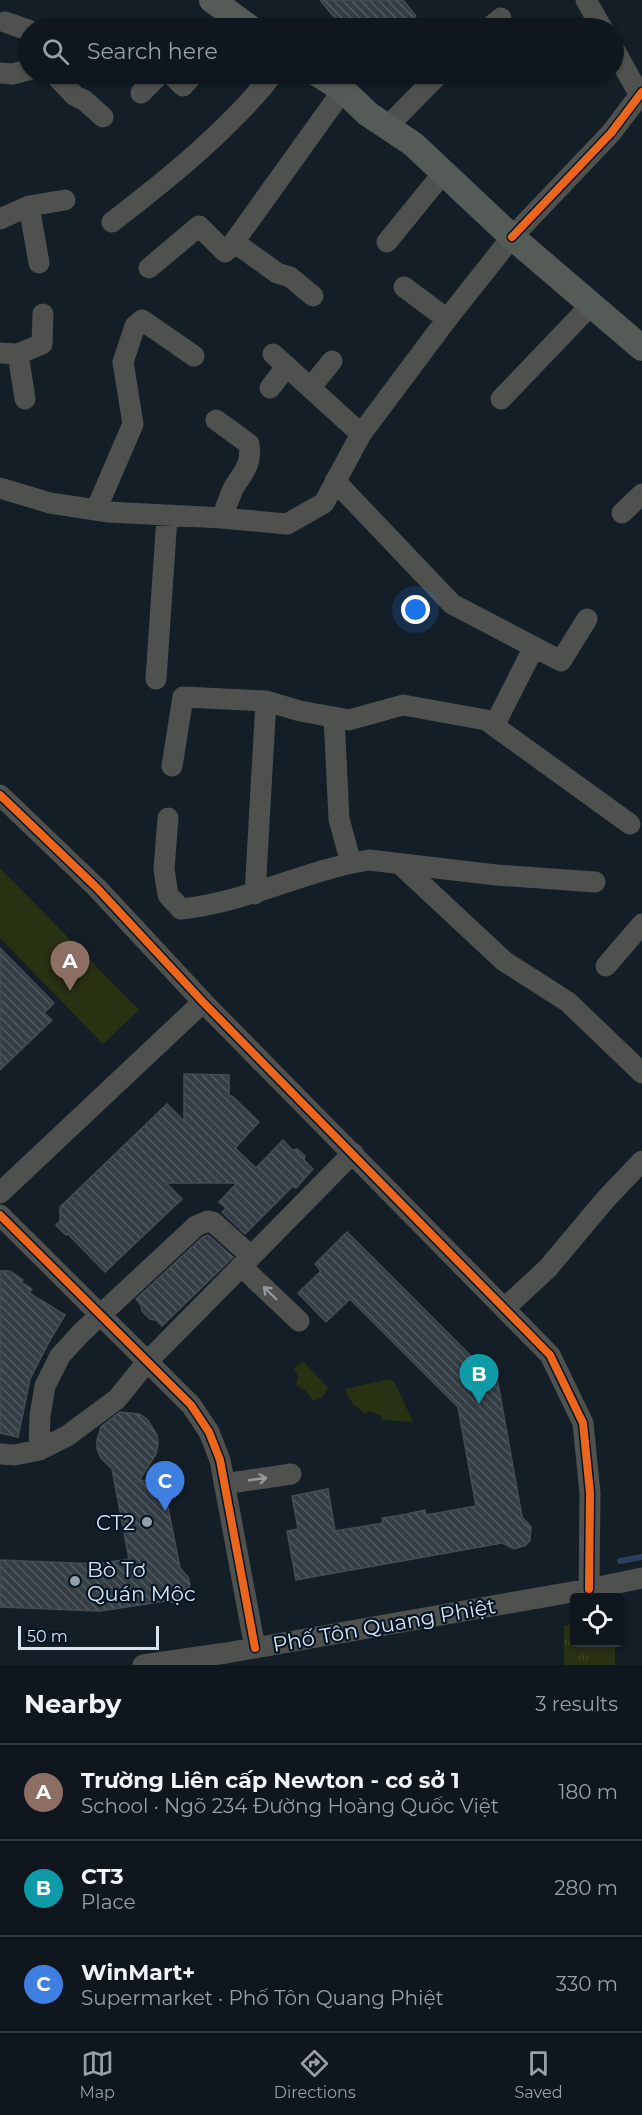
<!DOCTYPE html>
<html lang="en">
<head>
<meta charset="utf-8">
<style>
  body { margin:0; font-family:Montserrat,sans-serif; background:#1d232a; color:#f1f3f6 }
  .controls { position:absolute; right:18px; bottom:18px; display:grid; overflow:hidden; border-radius:6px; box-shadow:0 2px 4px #0004 }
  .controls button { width:54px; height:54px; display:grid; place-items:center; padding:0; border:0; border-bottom:2px solid #2f353b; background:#0f161d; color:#f1f3f6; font:30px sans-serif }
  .scale { position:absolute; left:18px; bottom:15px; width:141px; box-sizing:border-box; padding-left:6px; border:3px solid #d8e4ef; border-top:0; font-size:16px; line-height:21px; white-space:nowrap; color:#d8e4ef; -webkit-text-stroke:4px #041525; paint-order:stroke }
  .you { position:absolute; left:416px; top:610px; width:21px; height:21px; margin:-15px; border:4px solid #fff; border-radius:50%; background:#1a73e8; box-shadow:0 0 0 9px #1a73e833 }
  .badge { display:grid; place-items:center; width:39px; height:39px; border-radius:50%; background:#939fa9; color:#fff; font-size:20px; font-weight:700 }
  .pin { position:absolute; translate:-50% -50px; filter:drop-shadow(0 2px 3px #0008) }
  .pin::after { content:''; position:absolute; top:32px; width:21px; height:18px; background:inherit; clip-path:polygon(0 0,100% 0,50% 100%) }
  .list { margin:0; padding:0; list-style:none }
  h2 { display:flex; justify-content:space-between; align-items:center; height:78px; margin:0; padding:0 24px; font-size:26px }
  h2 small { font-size:20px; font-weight:400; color:#9b9fa4 }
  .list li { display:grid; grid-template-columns:39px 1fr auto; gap:18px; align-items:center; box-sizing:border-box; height:96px; padding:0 24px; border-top:2px solid #2f353b }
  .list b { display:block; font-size:22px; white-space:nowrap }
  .list p { margin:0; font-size:20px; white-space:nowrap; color:#9b9fa4 }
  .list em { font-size:20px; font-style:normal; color:#9b9fa4 }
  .icon { flex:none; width:33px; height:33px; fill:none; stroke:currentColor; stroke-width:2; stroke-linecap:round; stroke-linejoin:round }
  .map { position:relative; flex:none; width:642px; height:1665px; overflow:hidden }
  .search { position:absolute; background:#0f161d; box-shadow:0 2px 4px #0004; left:18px; right:18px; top:18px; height:66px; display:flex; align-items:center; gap:15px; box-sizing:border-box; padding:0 21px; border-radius:33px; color:#9b9fa4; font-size:22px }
  .sheet { height:366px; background:#0f161d }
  nav { display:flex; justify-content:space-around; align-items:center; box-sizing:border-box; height:84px; border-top:2px solid #2f353b; background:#0f161d; font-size:16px; color:#9b9fa4 }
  nav a { display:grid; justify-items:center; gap:3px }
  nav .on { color:#939fa9 }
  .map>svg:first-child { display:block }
</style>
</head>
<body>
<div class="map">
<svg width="642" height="1665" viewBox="0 0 642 1665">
  <defs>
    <pattern id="grass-tufts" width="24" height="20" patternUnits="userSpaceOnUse" patternTransform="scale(1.5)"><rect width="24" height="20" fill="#293113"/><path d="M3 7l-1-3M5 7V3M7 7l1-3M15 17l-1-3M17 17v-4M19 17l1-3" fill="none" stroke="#3d452a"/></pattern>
    <pattern id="building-back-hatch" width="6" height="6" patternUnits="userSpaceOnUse" patternTransform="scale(1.5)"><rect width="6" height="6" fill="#353e45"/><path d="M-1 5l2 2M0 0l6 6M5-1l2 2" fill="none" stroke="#525a60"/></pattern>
  </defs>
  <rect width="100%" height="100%" fill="#141e27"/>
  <!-- grass -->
  <path fill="url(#grass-tufts)" d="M 574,1622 L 574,1642 L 615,1643 L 615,1665 L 564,1665 L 564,1626 Z"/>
  <!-- park -->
  <path fill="#293113" d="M 0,868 L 139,1010 L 103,1044 L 0,938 Z
    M 303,1361 L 328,1388 L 323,1397 L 313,1401 L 306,1391 L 296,1385 L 298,1377 L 294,1368 Z
    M 390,1379 L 395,1383 L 413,1422 L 382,1420 L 382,1416 L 368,1411 L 365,1414 L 353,1404 L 344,1389 Z"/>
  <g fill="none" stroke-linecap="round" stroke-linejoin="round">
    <!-- stream -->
    <path stroke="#2d3f5f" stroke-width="6" d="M 620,1561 L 642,1557"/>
  </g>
  <!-- building -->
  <path fill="url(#building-back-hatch)" stroke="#444d55" stroke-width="1.5" d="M 320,0 L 403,0 L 416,16 L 399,28 L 343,28 Z
    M 0,948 L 54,1003 L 44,1013 L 52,1020 L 0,1070 Z
    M 184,1074 L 229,1075 L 229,1096 L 232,1096 L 259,1122 L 235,1148 L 256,1168 L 283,1140 L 292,1150 L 297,1149 L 305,1156 L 304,1160 L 313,1169 L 296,1188 L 293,1186 L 245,1234 L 222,1212 L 226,1208 L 219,1202 L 237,1183 L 166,1183 L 182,1199 L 105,1272 L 68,1234 L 66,1235 L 56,1225 L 60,1221 L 60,1207 L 167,1104 L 184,1121 Z
    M 347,1232 L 498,1383 L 522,1517 L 531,1527 L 530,1540 L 526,1545 L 514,1549 L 502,1543 L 296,1580 L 287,1531 L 298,1529 L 292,1496 L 328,1489 L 335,1531 L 383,1523 L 382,1518 L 407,1514 L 425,1510 L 426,1515 L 476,1506 L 458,1407 L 350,1299 L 326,1322 L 298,1293 L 321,1271 L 315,1264 Z
    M 208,1235 L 233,1257 L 162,1326 L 156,1320 L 150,1319 L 142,1311 L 141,1305 L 136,1299 L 203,1237 Z
    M 0,1271 L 10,1271 L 23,1280 L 21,1282 L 32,1289 L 29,1293 L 65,1315 L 50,1340 L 30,1379 L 18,1437 L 0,1433 Z
    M 120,1412 L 139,1414 L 147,1419 L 157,1435 L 158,1444 L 156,1454 L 139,1481 L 162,1477 L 180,1568 L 188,1577 L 190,1584 L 187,1596 L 176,1603 L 166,1601 L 100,1611 L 0,1607 L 0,1560 L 97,1564 L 129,1559 L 112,1469 L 101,1458 L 97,1449 L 97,1440 L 101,1427 Z"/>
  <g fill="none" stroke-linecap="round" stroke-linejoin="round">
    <!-- minor -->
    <path stroke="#4e514d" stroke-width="21" d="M 586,0 L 602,28
      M 5,22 L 28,30
      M 489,28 L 501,18
      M 614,49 L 639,94
      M 0,73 L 12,74 L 28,70
      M 54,74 L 75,96 L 84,100 L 103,117
      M 171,74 L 183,86 L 194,74
      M 141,93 L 160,74
      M 387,127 L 439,74
      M 29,206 L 39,263
      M 0,219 L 29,206 L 65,200
      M 112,222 C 168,179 230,129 273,74
      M 387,242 L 443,173
      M 149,268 L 199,226 L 225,252 L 234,242
      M 404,287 L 447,319
      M 313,296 L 290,277 L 277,273 L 234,242 L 343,90
      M 0,353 L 18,354 L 42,344 L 43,314
      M 18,354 L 25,399
      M 273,354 L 361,434
      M 311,387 L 332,361
      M 270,388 L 287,366
      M 501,399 L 591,305
      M 216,420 L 249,444 C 252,465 244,471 234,487 C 229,497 226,508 222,518
      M 335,481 L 452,604 L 561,661 L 587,619
      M 0,488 L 50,503 L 109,512 L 222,518 L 287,524 L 324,503 L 361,434 L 447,319 L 512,237 L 611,133 L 642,92
      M 96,510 L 133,424 L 123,362 L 135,326 L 142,320 L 194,356
      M 622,513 L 642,494
      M 156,679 L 167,517
      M 334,717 L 339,819 L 351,863
      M 494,726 L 534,647
      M 172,766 L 183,697 L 266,701 L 300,711 L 349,720 L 403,705 L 486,720 L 630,824
      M 0,795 L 97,888 L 203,1002 L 550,1355 L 583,1423 L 590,1493 L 589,1589
      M 168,818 L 164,869 L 168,895 L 181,909 C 248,902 305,870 369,860 L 496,875 L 595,882
      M 401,865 L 504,961 L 568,1002 L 642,1073
      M 255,894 L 266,701
      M 606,966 L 642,924
      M 0,1193 L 203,1002
      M 0,1215 L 191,1405 L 209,1432 L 220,1460 L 255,1648
      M 241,1266 L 299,1321
      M 505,1308 L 548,1268 L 605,1200 L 642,1161
      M 39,1450 L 40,1416 L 45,1386 L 60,1356 L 81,1333 L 196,1226 L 208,1221 L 213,1222 L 251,1256
      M 0,1454 L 15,1455 L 39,1450 L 67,1436 L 117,1399 L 147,1362 L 353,1153
      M 224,1484 L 291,1474
      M 143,1665 L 226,1653 L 589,1589 L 642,1578"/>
    <!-- major -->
    <path stroke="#555b57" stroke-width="26" d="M 212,0 L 250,28
      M 318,74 L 343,90 L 368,114 L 413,144 L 512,237 L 642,348"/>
    <defs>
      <path id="cycleway" d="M 512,237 L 611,133 L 642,92
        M 0,795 L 97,888 L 203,1002 L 550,1355 L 583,1423 L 590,1493 L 589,1589
        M 0,1215 L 191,1405 L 209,1432 L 220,1460 L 255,1648"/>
    </defs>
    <!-- cycleway casing -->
    <use href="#cycleway" stroke="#041525" stroke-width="11"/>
    <!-- cycleway -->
    <use href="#cycleway" stroke="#eb651d" stroke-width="8"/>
  </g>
  <!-- one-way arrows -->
  <defs><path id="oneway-shaft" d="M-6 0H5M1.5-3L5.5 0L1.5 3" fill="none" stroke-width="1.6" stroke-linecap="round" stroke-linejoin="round" transform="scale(1.5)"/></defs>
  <g stroke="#939a9e">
    <use href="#oneway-shaft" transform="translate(270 1293) rotate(-136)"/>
    <use href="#oneway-shaft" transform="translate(258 1479) rotate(-8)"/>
  </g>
  <!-- markers -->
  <g fill="#939fa9" stroke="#041525" stroke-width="2">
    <circle cx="147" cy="1522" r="6"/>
    <circle cx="75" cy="1581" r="6"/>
  </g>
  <g text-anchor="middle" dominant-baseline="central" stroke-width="4.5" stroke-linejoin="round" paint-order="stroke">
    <!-- poi labels -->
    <g font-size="21" fill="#d8e4ef" stroke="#041525" text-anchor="end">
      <text x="135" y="1522">CT2</text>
      <text x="87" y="1569" text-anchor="start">Bò Tơ<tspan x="87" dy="24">Quán Mộc</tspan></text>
    </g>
    <!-- street labels -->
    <g font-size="21" fill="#d8e4ef" stroke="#041525">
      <text transform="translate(384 1625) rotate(-10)">Phố Tôn Quang Phiệt</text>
    </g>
  </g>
</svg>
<div class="controls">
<button><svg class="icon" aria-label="locate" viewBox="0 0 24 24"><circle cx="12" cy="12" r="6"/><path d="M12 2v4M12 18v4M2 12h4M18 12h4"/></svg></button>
</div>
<div class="scale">50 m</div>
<div class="you"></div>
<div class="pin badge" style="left:70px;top:991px;background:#8d6e63">A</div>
<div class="pin badge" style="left:479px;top:1404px;background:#0f9aa8">B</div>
<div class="pin badge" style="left:165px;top:1511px;background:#3f7fe0">C</div>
<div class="search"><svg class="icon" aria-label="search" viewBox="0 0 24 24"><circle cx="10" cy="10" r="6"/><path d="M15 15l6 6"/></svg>Search here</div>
</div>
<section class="sheet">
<h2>Nearby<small>3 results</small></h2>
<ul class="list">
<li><span class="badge" style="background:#8d6e63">A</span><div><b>Trường Liên cấp Newton - cơ sở 1</b><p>School · Ngõ 234 Đường Hoàng Quốc Việt</p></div><em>180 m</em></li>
<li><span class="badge" style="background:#0f9aa8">B</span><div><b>CT3</b><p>Place</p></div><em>280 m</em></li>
<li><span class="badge" style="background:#3f7fe0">C</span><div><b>WinMart+</b><p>Supermarket · Phố Tôn Quang Phiệt</p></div><em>330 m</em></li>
</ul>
</section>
<nav>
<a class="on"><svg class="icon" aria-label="map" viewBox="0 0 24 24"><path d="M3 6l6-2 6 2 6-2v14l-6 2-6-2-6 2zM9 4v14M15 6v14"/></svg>Map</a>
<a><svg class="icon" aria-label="directions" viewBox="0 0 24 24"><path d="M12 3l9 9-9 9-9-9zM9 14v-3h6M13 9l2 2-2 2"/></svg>Directions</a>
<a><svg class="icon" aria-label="saved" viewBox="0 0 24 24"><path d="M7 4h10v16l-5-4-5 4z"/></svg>Saved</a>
</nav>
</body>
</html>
